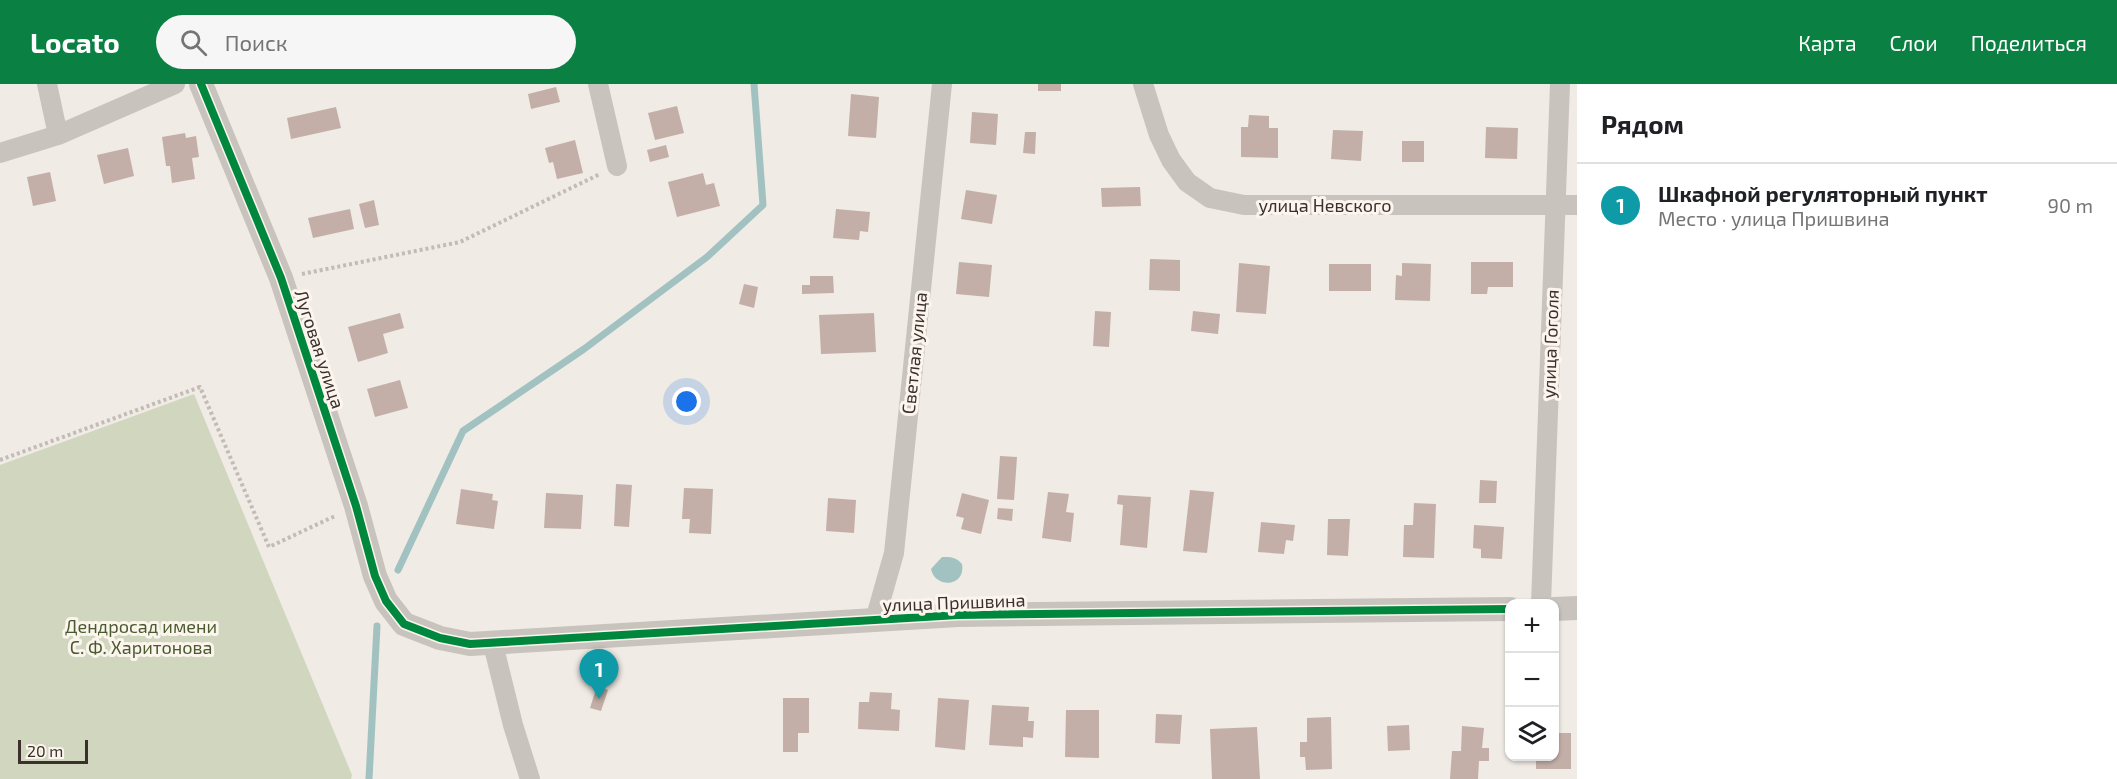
<!DOCTYPE html>
<html lang="ru">
<head>
<meta charset="utf-8">
<style>
  body { margin:0; font-family:"Exo 2",sans-serif; background:#f6f6f6; color:#202124 }
  .controls { position:absolute; right:18px; bottom:18px; display:grid; overflow:hidden; border-radius:12px; box-shadow:0 2px 4px #0004 }
  .controls button { width:54px; height:54px; display:grid; place-items:center; padding:0; border:0; border-bottom:2px solid #e0e0e0; background:#fff; color:#202124; font:30px sans-serif }
  .scale { position:absolute; left:18px; bottom:15px; width:70px; box-sizing:border-box; padding-left:6px; border:3px solid #3b302b; border-top:0; font-size:16px; line-height:21px; white-space:nowrap; color:#3b302b; -webkit-text-stroke:4px #fbf5ee; paint-order:stroke }
  .you { position:absolute; left:687px; top:318px; width:21px; height:21px; margin:-15px; border:4px solid #fff; border-radius:50%; background:#1a73e8; box-shadow:0 0 0 9px #1a73e833 }
  .badge { display:grid; place-items:center; width:39px; height:39px; border-radius:50%; background:#0b8043; color:#fff; font-size:20px; font-weight:700 }
  .pin { position:absolute; translate:-50% -50px; filter:drop-shadow(0 2px 3px #0008) }
  .pin::after { content:''; position:absolute; top:32px; width:21px; height:18px; background:inherit; clip-path:polygon(0 0,100% 0,50% 100%) }
  .list { margin:0; padding:0; list-style:none }
  h2 { display:flex; justify-content:space-between; align-items:center; height:78px; margin:0; padding:0 24px; font-size:26px }
  h2 small { font-size:20px; font-weight:400; color:#757577 }
  .list li { display:grid; grid-template-columns:39px 1fr auto; gap:18px; align-items:center; box-sizing:border-box; height:84px; padding:0 24px; border-top:2px solid #e0e0e0 }
  .list b { display:block; font-size:22px; white-space:nowrap }
  .list p { margin:0; font-size:20px; white-space:nowrap; color:#757577 }
  .list em { font-size:20px; font-style:normal; color:#757577 }
  .icon { flex:none; width:33px; height:33px; fill:none; stroke:currentColor; stroke-width:2; stroke-linecap:round; stroke-linejoin:round }
  .map { position:relative; flex:none; width:1577px; height:695px; overflow:hidden }
  header { display:flex; align-items:center; gap:36px; box-sizing:border-box; height:84px; padding:0 30px; background:#0b8043; color:#fff }
  header strong { font-size:28px }
  nav { display:flex; gap:33px; margin-inline-start:auto; font-size:21px }
  .search { width:420px; height:54px; background:#f6f6f6; display:flex; align-items:center; gap:15px; box-sizing:border-box; padding:0 21px; border-radius:33px; color:#757577; font-size:22px }
  main { display:flex }
  aside { flex:1; background:#fff }
  .map>svg:first-child { display:block }
</style>
</head>
<body>
<header>
<strong>Locato</strong>
<div class="search"><svg class="icon" aria-label="search" viewBox="0 0 24 24"><circle cx="10" cy="10" r="6"/><path d="M15 15l6 6"/></svg>Поиск</div>
<nav><a>Карта</a><a>Слои</a><a>Поделиться</a></nav>
</header>
<main>
<div class="map">
<svg width="1577" height="695" viewBox="0 0 1577 695">
  <rect width="100%" height="100%" fill="#f0ebe5"/>
  <!-- green -->
  <path fill="#d1d6bf" d="M 194,310 L 352,691 L 351,695 L 0,695 L 0,381 Z"/>
  <!-- water -->
  <path fill="#a1c2c1" d="M 942,473 C 951,473 956,473 962,480 C 966,503 935,505 931,485 Z"/>
  <g fill="none" stroke-linecap="round" stroke-linejoin="round">
    <!-- stream -->
    <path stroke="#a1c2c1" stroke-width="7" d="M 398,486 L 463,347 L 584,265 L 707,173 L 763,121 L 754,0
      M 369,695 L 377,542"/>
  </g>
  <!-- building -->
  <path fill="#c3afa7" d="M 1038,0 L 1061,0 L 1061,7 L 1038,7 Z
    M 556,3 L 560,18 L 531,25 L 528,10 Z
    M 851,10 L 879,13 L 876,54 L 848,52 Z
    M 677,22 L 684,49 L 655,56 L 648,29 Z
    M 336,23 L 341,44 L 291,55 L 287,34 Z
    M 972,28 L 998,30 L 996,61 L 970,59 Z
    M 1249,31 L 1269,32 L 1269,44 L 1278,44 L 1278,74 L 1241,73 L 1241,43 L 1248,43 Z
    M 1486,43 L 1518,44 L 1517,75 L 1485,74 Z
    M 1333,46 L 1363,47 L 1361,77 L 1331,75 Z
    M 1025,48 L 1036,48 L 1035,70 L 1023,69 Z
    M 185,49 L 186,54 L 196,52 L 199,73 L 192,74 L 195,95 L 172,99 L 170,82 L 166,82 L 162,53 Z
    M 575,56 L 583,89 L 557,95 L 553,78 L 549,79 L 545,64 Z
    M 1402,57 L 1424,57 L 1424,78 L 1402,78 Z
    M 666,61 L 669,73 L 650,78 L 647,66 Z
    M 128,64 L 134,92 L 104,100 L 97,71 Z
    M 50,88 L 56,117 L 33,122 L 27,93 Z
    M 703,89 L 706,101 L 714,99 L 720,122 L 677,133 L 668,98 Z
    M 1140,103 L 1141,122 L 1102,123 L 1101,104 Z
    M 966,106 L 997,111 L 992,140 L 961,135 Z
    M 374,116 L 379,141 L 365,144 L 359,120 Z
    M 350,125 L 354,145 L 313,154 L 308,134 Z
    M 836,125 L 870,128 L 868,148 L 860,147 L 859,156 L 833,154 Z
    M 1150,175 L 1180,176 L 1180,207 L 1149,206 Z
    M 959,178 L 992,181 L 989,213 L 956,210 Z
    M 1471,178 L 1513,178 L 1513,203 L 1488,203 L 1487,210 L 1471,210 Z
    M 1239,179 L 1270,182 L 1266,230 L 1236,228 Z
    M 1402,179 L 1431,180 L 1430,217 L 1395,216 L 1396,191 L 1402,192 Z
    M 1329,180 L 1371,180 L 1371,207 L 1329,207 Z
    M 810,192 L 833,192 L 834,209 L 802,210 L 802,201 L 810,201 Z
    M 744,200 L 758,203 L 754,224 L 739,220 Z
    M 1095,227 L 1111,228 L 1109,263 L 1093,262 Z
    M 1193,227 L 1220,230 L 1218,250 L 1191,247 Z
    M 400,229 L 404,244 L 383,250 L 388,269 L 358,278 L 348,243 Z
    M 874,229 L 876,268 L 821,270 L 819,231 Z
    M 400,296 L 408,324 L 375,333 L 367,305 Z
    M 1000,372 L 1017,373 L 1014,416 L 997,415 Z
    M 1480,396 L 1497,397 L 1496,419 L 1479,419 Z
    M 616,400 L 632,401 L 629,443 L 614,442 Z
    M 684,404 L 713,405 L 711,450 L 689,449 L 690,435 L 682,435 Z
    M 461,405 L 493,410 L 492,416 L 498,417 L 494,445 L 456,440 Z
    M 1190,406 L 1214,408 L 1207,469 L 1183,467 Z
    M 1048,408 L 1069,410 L 1066,428 L 1074,429 L 1071,458 L 1042,454 Z
    M 546,409 L 583,411 L 581,445 L 544,444 Z
    M 962,409 L 989,416 L 981,450 L 961,445 L 964,434 L 956,432 Z
    M 1118,411 L 1151,413 L 1147,464 L 1120,461 L 1123,421 L 1117,420 Z
    M 828,414 L 856,416 L 854,449 L 826,447 Z
    M 1414,419 L 1436,420 L 1434,474 L 1403,473 L 1404,441 L 1413,441 Z
    M 998,424 L 1013,425 L 1012,437 L 997,435 Z
    M 1328,435 L 1350,435 L 1348,472 L 1327,471 Z
    M 1261,438 L 1295,441 L 1293,457 L 1286,456 L 1284,470 L 1258,468 Z
    M 1474,441 L 1504,443 L 1502,475 L 1481,474 L 1481,465 L 1473,464 Z
    M 597,602 L 608,606 L 601,627 L 590,624 Z
    M 870,608 L 892,609 L 891,625 L 900,626 L 899,647 L 858,645 L 859,618 L 869,618 Z
    M 783,614 L 809,614 L 809,649 L 798,649 L 798,668 L 783,668 Z
    M 938,614 L 969,616 L 965,666 L 935,663 Z
    M 992,621 L 1029,623 L 1028,637 L 1034,637 L 1033,654 L 1023,653 L 1023,663 L 989,661 Z
    M 1066,626 L 1099,626 L 1099,674 L 1065,673 Z
    M 1156,630 L 1182,631 L 1180,660 L 1155,659 Z
    M 1331,633 L 1332,685 L 1306,686 L 1305,673 L 1300,673 L 1300,658 L 1307,658 L 1307,634 Z
    M 1409,641 L 1410,666 L 1388,667 L 1387,642 Z
    M 1462,642 L 1484,644 L 1482,664 L 1489,664 L 1489,677 L 1479,677 L 1478,695 L 1450,695 L 1452,667 L 1461,667 Z
    M 1257,643 L 1260,695 L 1212,695 L 1210,645 Z
    M 1554,649 L 1571,649 L 1571,685 L 1536,685 L 1536,672 L 1554,672 Z"/>
  <g fill="none" stroke-linecap="round" stroke-linejoin="round">
    <!-- path -->
    <path stroke="#c2bbb6" stroke-width="4" stroke-dasharray="3 3" stroke-linecap="butt" d="M 302,190 L 460,158 L 600,90
      M 0,376 L 200,303 L 269,463 L 335,432"/>
    <!-- minor -->
    <path stroke="#c9c3be" stroke-width="20" d="M 47,0 L 58,51
      M 598,0 L 617,82
      M 1143,0 L 1159,51 L 1171,76 L 1187,98 L 1210,114 L 1244,121 L 1577,121
      M 0,69 L 58,51 L 175,0
      M 1541,520 L 1560,0
      M 875,536 L 894,469 L 942,0
      M 493,560 L 513,641 L 530,695"/>
    <!-- tertiary -->
    <path stroke="#c9c3be" stroke-width="24" d="M 201,0 L 281,194 L 356,422 L 375,492 L 386,517 L 404,540 L 440,554 L 470,560 L 958,531 L 1510,525
      M 1554,525 L 1577,524"/>
    <defs>
      <path id="cycleway" d="M 201,0 L 281,194 L 356,422 L 375,492 L 386,517 L 404,540 L 440,554 L 470,560 L 958,531 L 1510,525"/>
    </defs>
    <!-- cycleway casing -->
    <use href="#cycleway" stroke="#fbf5ee" stroke-width="11"/>
    <!-- cycleway -->
    <use href="#cycleway" stroke="#00873e" stroke-width="8"/>
  </g>
  <g text-anchor="middle" dominant-baseline="central" stroke-width="6" stroke-linejoin="round" paint-order="stroke">
    <!-- street labels -->
    <g font-size="18" fill="#3b302b" stroke="#fbf5ee">
      <text x="1325" y="121">улица Невского</text>
      <text transform="translate(1550 260) rotate(-88)">улица Гоголя</text>
      <text transform="translate(320 265) rotate(72)">Луговая улица</text>
      <text transform="translate(914 269) rotate(-84)">Светлая улица</text>
      <text transform="translate(954 518) rotate(-2)">улица Пришвина</text>
    </g>
    <!-- park labels -->
    <g font-size="18" fill="#4a5a2e" stroke="#fbf5ee">
      <text x="141" y="542">Дендросад имени<tspan x="141" dy="21">С. Ф. Харитонова</tspan></text>
    </g>
  </g>
</svg>
<div class="controls">
<button>+</button>
<button>−</button>
<button><svg class="icon" aria-label="layers" viewBox="0 0 24 24"><path d="M12 4l9 5-9 5-9-5zM3 14l9 5 9-5"/></svg></button>
</div>
<div class="scale">20 m</div>
<div class="you"></div>
<div class="pin badge" style="left:599px;top:615px;background:#0f9aa8">1</div>
</div>
<aside>
<h2>Рядом<small></small></h2>
<ul class="list">
<li><span class="badge" style="background:#0f9aa8">1</span><div><b>Шкафной регуляторный пункт</b><p>Место · улица Пришвина</p></div><em>90 m</em></li>
</ul>
</aside>
</main>
</body>
</html>
